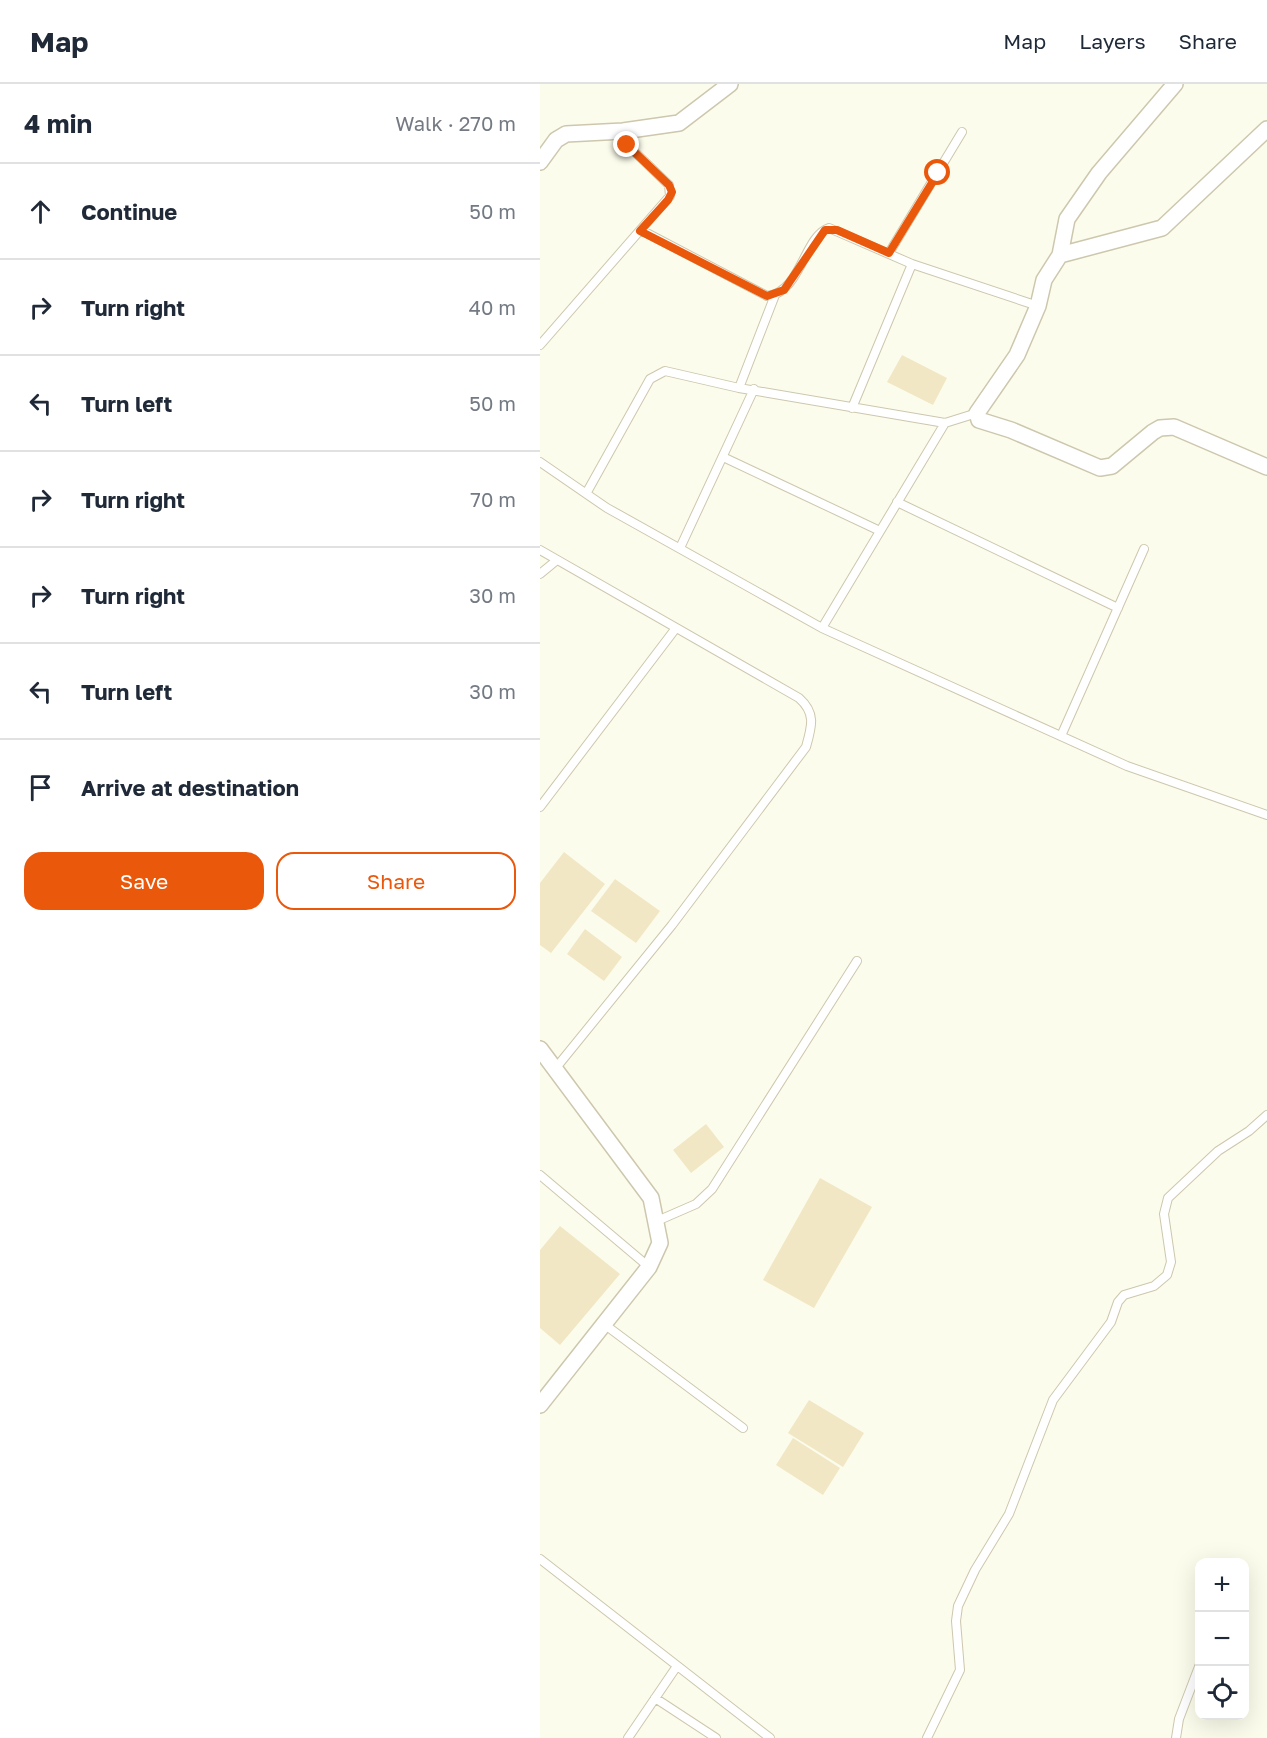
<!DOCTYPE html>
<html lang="en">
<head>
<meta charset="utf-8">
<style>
  body { margin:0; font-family:"Golos Text",sans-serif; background:#f6f6f7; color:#1f2937 }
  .controls { position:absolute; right:18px; bottom:18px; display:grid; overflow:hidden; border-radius:12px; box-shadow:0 6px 24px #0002 }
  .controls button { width:54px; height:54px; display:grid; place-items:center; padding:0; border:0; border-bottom:2px solid #e0e1e3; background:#fff; color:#1f2937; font:30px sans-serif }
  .stop { position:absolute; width:18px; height:18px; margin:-14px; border:4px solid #ea580c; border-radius:50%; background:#fff }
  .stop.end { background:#ea580c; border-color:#fff; box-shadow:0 2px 6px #0008 }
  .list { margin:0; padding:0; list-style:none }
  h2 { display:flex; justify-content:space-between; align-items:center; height:78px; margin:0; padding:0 24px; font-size:26px }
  h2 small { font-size:20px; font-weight:400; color:#747a83 }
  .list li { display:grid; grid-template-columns:39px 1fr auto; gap:18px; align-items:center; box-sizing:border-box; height:96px; padding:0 24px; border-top:2px solid #e0e1e3 }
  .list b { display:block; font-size:22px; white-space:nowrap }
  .list em { font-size:20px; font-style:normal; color:#747a83 }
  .actions { display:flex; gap:12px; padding:18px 24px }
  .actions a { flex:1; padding:14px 0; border:2px solid #ea580c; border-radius:18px; text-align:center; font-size:21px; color:#ea580c }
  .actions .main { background:#ea580c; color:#fff }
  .icon { flex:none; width:33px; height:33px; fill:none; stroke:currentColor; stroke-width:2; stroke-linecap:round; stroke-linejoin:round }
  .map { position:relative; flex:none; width:727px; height:1654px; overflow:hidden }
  header { display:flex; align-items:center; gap:36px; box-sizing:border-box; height:84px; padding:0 30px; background:#fff; border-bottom:2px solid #e0e1e3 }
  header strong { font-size:28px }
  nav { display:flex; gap:33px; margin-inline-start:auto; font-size:21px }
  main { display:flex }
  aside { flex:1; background:#fff }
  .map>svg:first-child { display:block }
</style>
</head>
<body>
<header>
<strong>Map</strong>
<nav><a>Map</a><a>Layers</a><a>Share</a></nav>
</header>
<main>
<aside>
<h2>4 min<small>Walk · 270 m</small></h2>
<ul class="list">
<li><svg class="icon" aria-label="ahead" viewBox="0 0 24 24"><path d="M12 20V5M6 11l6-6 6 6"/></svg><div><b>Continue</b></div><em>50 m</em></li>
<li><svg class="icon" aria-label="right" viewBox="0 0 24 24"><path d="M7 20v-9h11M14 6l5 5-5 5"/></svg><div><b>Turn right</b></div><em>40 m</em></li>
<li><svg class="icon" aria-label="left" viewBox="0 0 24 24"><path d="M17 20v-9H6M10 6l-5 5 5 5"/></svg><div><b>Turn left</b></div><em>50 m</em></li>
<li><svg class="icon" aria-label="right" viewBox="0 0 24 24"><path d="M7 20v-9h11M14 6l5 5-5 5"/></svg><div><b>Turn right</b></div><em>70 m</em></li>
<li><svg class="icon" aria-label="right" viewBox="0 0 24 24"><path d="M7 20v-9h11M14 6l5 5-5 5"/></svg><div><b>Turn right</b></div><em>30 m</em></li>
<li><svg class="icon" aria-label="left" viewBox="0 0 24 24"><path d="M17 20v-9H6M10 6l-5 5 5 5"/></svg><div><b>Turn left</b></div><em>30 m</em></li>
<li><svg class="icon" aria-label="arrive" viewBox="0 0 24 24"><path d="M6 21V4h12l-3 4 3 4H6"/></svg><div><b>Arrive at destination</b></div></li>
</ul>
<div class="actions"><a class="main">Save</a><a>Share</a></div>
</aside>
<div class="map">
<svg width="727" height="1654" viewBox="0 0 727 1654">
  <rect width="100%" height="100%" fill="#fcfcec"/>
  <!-- building -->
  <path fill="#f1e7c4" d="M 362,271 L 407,294 L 393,321 L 347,298 Z
    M 24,768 L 65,800 L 11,869 L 0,861 L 0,799 Z
    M 75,795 L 120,827 L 96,859 L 51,827 Z
    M 45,845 L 82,873 L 64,897 L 27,870 Z
    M 166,1040 L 184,1063 L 151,1089 L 133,1066 Z
    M 280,1094 L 332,1123 L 274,1224 L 223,1196 Z
    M 20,1142 L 80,1190 L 20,1261 L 0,1244 L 0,1166 Z
    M 269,1316 L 324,1349 L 303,1383 L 248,1349 Z
    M 253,1354 L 300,1384 L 283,1411 L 236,1381 Z"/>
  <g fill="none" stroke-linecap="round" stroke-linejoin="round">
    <defs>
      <path id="lane" d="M 101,146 L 227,212 C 261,209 264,152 289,144 L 372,180 L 498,222
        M 349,169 L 422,48
        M 0,261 L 130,112 L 129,101 L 75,49
        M 199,304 L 235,211
        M 312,324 L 372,180
        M 183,373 L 340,447
        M 0,378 L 67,424 L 282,544 L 587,682 L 727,731
        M 47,408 L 110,295 L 125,287 L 199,304 L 405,339 L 437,329
        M 357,418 L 578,524
        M 140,464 L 214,305
        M 0,466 L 259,614 C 276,629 272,642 266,663 L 132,841 L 15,985
        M 0,490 L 17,476
        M 282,544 L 405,339
        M 521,652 L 604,465
        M 0,723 L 136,544
        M 0,1091 L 109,1183
        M 117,1137 L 156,1120 L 172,1105 L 317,877
        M 64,1240 L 203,1344
        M 0,1475 L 230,1654
        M 115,1614 L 176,1654
        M 88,1654 L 137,1582
        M 387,1654 L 420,1586 L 416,1537 L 418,1522 L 435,1486 L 469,1430 L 513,1316 L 571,1238 L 578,1218 L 584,1211 L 614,1202 L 627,1191 L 631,1178 L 624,1130 L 628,1114 L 678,1067 L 709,1047 L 727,1031
        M 636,1654 L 639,1635 L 660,1580"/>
      <path id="street" d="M 635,0 L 559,89 L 527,135 L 520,171 L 504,196 L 498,222 L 477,271 L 437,329 L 439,336 L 471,346 L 560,384 L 572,382 L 613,348 L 620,344 L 634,343 L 727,383
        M 0,78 L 16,56 L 26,50 L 83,47 L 139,39 L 190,0
        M 520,171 L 622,144 L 727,45
        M 0,965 L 111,1114 L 120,1159 L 109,1183 L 0,1321"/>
    </defs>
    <!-- lane casing -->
    <use href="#lane" stroke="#cdc7ae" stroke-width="10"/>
    <!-- street casing -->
    <use href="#street" stroke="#cdc7ae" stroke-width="18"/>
    <!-- lane -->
    <use href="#lane" stroke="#fff" stroke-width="8"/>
    <!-- street -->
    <use href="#street" stroke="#fff" stroke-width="15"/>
  </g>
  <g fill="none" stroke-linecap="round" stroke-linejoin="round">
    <!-- route -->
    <path stroke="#ea580c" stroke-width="8" d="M 87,61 L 129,101 L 132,108 L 128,116 L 100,147 L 227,212 L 244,206 L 285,146 L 297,146 L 349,169 L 398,89"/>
  </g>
</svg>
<div class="controls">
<button>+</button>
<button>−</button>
<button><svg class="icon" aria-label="locate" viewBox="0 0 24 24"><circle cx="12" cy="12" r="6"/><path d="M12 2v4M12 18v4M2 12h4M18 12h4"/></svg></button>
</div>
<div class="stop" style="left:398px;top:89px"></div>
<div class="stop end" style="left:87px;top:61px"></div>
</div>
</main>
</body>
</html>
